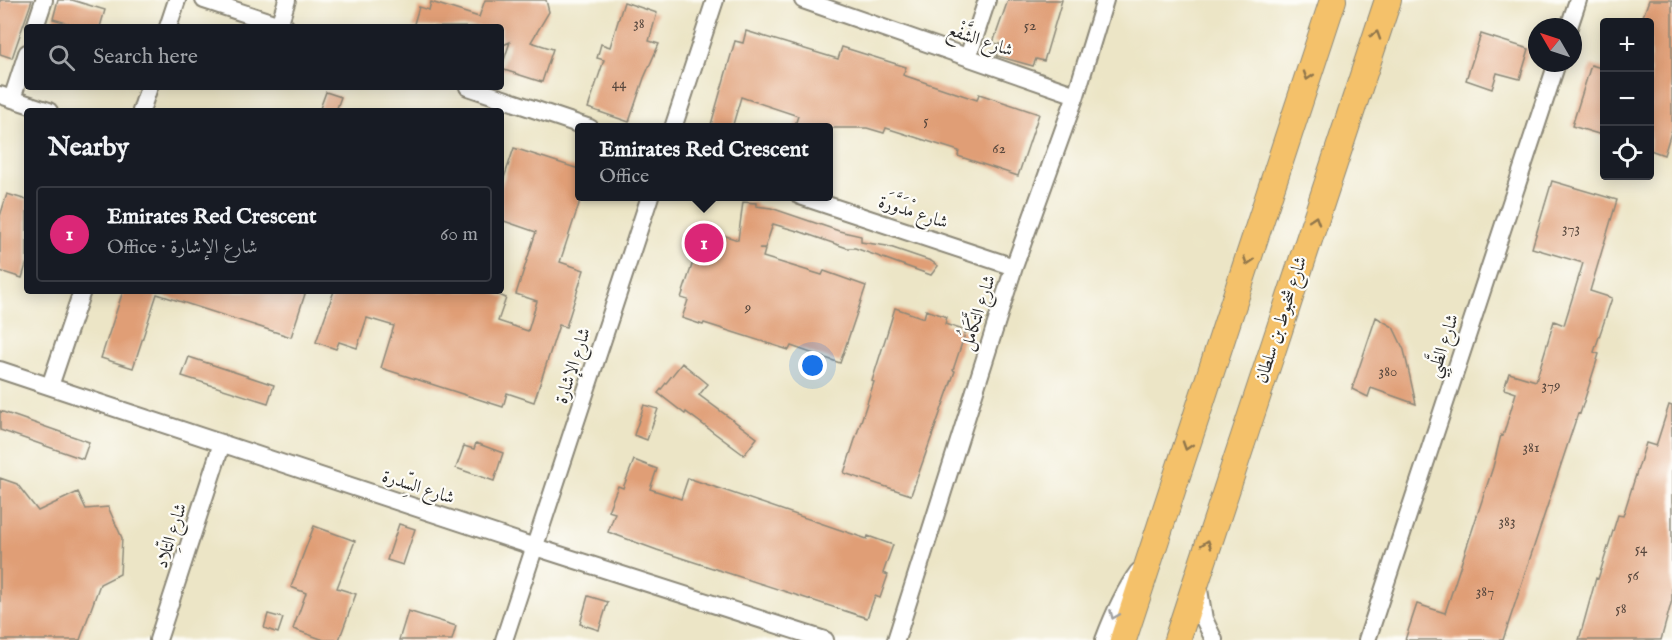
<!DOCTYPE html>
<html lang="en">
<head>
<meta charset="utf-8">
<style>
  body { margin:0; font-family:"IM FELL English",Amiri,serif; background:#20242c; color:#f1f3f6 }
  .controls { position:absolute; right:18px; top:18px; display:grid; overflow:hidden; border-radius:6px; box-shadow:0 3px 15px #0003 }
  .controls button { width:54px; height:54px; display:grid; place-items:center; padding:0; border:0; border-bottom:2px solid #363941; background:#171b24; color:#f1f3f6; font:30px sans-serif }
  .compass { position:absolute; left:1528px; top:18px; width:54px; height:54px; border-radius:50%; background:#171b24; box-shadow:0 3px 15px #0003; rotate:309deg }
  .you { position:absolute; left:813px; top:366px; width:21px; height:21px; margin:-15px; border:4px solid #fff; border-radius:50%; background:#1a73e8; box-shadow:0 0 0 9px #1a73e833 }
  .badge { display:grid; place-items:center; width:39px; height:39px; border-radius:50%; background:#db2777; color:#fff; font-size:20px; font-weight:700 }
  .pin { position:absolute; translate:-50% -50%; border:3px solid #fff; box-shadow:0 2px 6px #0006 }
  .popup { position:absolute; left:575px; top:123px; width:258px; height:78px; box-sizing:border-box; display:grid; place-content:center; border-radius:6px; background:#171b24; filter:drop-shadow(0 2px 4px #0005); font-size:20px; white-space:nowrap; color:#9ea1a6 }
  .popup b { font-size:22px; color:#f1f3f6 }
  .popup::after { content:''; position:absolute; left:50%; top:100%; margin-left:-12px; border:12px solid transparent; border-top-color:#171b24 }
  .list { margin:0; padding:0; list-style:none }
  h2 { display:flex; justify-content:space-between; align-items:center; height:78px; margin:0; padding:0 24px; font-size:26px }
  h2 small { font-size:20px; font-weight:400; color:#9ea1a6 }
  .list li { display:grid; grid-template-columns:39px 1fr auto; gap:18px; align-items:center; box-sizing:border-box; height:96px; margin:0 12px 12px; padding:0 12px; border:2px solid #363941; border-radius:6px }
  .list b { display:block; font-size:22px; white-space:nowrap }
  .list p { margin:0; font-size:20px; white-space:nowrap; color:#9ea1a6 }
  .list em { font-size:20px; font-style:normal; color:#9ea1a6 }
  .icon { flex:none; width:33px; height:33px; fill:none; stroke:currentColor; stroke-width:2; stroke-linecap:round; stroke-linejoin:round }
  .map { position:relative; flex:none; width:1672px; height:640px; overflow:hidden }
  .search { position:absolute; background:#171b24; box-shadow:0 3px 15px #0003; left:24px; top:24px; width:480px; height:66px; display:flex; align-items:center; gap:15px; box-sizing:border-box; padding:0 21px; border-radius:6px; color:#9ea1a6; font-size:22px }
  .panel { position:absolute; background:#171b24; box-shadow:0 3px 15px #0003; left:24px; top:108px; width:480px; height:186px; border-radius:6px }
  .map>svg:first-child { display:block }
</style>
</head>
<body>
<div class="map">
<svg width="1672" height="640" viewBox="0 0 1672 640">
  <rect width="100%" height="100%" fill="#fdfcf7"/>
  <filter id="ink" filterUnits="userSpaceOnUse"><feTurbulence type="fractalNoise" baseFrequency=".0167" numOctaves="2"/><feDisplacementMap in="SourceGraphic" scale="12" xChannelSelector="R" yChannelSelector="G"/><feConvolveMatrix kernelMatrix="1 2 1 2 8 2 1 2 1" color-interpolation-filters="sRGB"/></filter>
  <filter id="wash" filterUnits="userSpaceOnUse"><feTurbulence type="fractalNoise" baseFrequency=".008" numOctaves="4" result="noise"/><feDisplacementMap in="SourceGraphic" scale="24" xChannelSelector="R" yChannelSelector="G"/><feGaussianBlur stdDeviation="1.35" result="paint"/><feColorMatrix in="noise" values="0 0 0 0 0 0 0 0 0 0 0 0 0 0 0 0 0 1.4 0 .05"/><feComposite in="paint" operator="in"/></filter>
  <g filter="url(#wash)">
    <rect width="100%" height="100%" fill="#ece5c6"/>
    <g id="blocks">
      <!-- building -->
      <path fill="#e09e76" d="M 0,0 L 32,0 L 12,58 L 0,54 Z
        M 58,0 L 72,0 L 105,10 L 100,27 L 80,27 L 53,19 Z
        M 485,0 L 546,0 L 549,12 L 531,42 L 553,49 L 542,82 L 501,69 L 510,42 L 501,46 L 501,27 L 413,27 L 419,7 L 429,10 L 431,2 L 479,17 Z
        M 1008,0 L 1062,0 L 1044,61 L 1036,59 L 1033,66 L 997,56 L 1000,44 L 993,43 Z
        M 1649,0 L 1672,0 L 1672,129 L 1664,155 L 1650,150 L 1650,22 L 1641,22 Z
        M 624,2 L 657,13 L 649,41 L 659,44 L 644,78 L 629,122 L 588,108 L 604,60 L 597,58 L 601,44 L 610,47 Z
        M 746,31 L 838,59 L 842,47 L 906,67 L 903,75 L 977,100 L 979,94 L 1039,114 L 1018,176 L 958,156 L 959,151 L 886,128 L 884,133 L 867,128 L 794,128 L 798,116 L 741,97 L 732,128 L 710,128 L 735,41 L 743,43 Z
        M 1481,34 L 1529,49 L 1520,79 L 1497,73 L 1492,89 L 1466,80 Z
        M 1591,65 L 1605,69 L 1605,136 L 1572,126 Z
        M 326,92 L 341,97 L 336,111 L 319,111 Z
        M 514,148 L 579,169 L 579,204 L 560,262 L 584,270 L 566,327 L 559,325 L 534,402 L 507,393 L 503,407 L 381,368 L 394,326 L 367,318 L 357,348 L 339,342 L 336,349 L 316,342 L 334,291 L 490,291 L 506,298 L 498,321 L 528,331 L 537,301 L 516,294 L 536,232 L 501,220 L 501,187 Z
        M 1552,181 L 1617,200 L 1590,291 L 1612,298 L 1594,352 L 1599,354 L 1580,414 L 1578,413 L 1503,640 L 1405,640 L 1417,604 L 1445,613 L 1493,467 L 1501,435 L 1503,436 L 1516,393 L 1504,389 L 1509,373 L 1536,381 L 1554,321 L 1564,325 L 1583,263 L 1532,248 Z
        M 7,194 L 27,200 L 27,262 L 22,278 L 0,271 L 0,216 Z
        M 743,202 L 756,203 L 756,206 L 771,208 L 839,231 L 861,236 L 861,242 L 887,246 L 931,261 L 938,266 L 931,275 L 855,248 L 847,248 L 801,232 L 773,224 L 765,248 L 759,248 L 765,250 L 763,257 L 822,275 L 824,271 L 866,286 L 840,363 L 791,346 L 789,350 L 704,323 L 703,325 L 682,318 L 688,300 L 681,298 L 704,229 L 738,240 Z
        M 123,291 L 306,291 L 291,337 L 157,294 L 133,368 L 101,358 Z
        M 895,308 L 924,318 L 926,310 L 947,317 L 945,324 L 966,331 L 953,370 L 955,371 L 911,495 L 844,473 L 874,382 L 872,381 Z
        M 1376,317 L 1393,327 L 1404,350 L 1416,404 L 1371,388 L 1368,397 L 1352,389 Z
        M 189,357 L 274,385 L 268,403 L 182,376 Z
        M 682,363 L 708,384 L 699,395 L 757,438 L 744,455 L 686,412 L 685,414 L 658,393 Z
        M 644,405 L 658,409 L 647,440 L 634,435 Z
        M 1669,405 L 1672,406 L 1672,600 L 1661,640 L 1579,640 L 1596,578 L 1598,579 L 1618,515 L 1623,516 L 1646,443 L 1656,446 Z
        M 0,411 L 89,442 L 83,459 L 0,430 Z
        M 476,443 L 503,453 L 494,481 L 456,468 L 464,446 L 474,449 Z
        M 634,460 L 657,469 L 650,489 L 681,499 L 688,478 L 867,539 L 868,536 L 893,545 L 883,573 L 888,575 L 880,598 L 875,596 L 867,618 L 657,550 L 608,532 L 615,513 L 608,511 L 618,486 L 623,488 Z
        M 0,478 L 17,484 L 38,511 L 78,492 L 86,509 L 108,507 L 122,538 L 120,574 L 100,584 L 80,640 L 0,640 Z
        M 399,524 L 415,529 L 403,565 L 387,560 Z
        M 314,526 L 355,541 L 337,588 L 356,594 L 339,640 L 324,640 L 293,629 L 306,593 L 291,587 Z
        M 588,596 L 608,602 L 599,630 L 580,624 Z
        M 408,611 L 456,626 L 452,640 L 399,640 Z
        M 268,614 L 283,618 L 278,633 L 264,628 Z"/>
    </g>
  </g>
  <g filter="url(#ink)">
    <use href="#blocks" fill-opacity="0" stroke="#8c8878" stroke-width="1.5"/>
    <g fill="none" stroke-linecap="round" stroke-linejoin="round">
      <defs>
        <path id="street" d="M 204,0 L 286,27
          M 803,0 L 1076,95
          M 279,25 L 287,0
          M 35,27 L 44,0
          M 168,27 L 177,0
          M 1569,27 L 1578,0
          M 968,57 L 987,0
          M 468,87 L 590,128
          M 0,95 L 49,111
          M 12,99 L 27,53
          M 141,111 L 149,87
          M 673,128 L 715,0
          M 800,196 L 1014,267
          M 0,370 L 535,547 L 825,640
          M 50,386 L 82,291
          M 1198,584 L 1204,619 L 1214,640
          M 158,640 L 222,443
          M 504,640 L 650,196
          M 896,640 L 1014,267 L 1076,95 L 1105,0
          M 1104,640 C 1113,616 1123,593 1138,572
          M 1367,640 L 1557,63"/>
        <path id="primary" d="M 1123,640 L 1333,0
          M 1177,640 L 1388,0"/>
      </defs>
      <!-- street casing -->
      <use href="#street" stroke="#8c8878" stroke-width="20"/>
      <!-- primary casing -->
      <use href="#primary" stroke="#8c8878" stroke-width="28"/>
      <!-- street -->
      <use href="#street" stroke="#fff" stroke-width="16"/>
      <!-- primary -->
      <use href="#primary" stroke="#f4c16b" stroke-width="26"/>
    </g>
    <!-- one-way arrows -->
    <defs><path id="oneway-chevron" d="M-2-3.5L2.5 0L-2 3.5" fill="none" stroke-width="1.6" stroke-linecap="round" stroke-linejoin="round" transform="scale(1.5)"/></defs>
    <g stroke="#90764b">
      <use href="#oneway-chevron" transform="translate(1376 35) rotate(-72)"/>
      <use href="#oneway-chevron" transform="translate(1308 76) rotate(108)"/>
      <use href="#oneway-chevron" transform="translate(1315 220) rotate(-72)"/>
      <use href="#oneway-chevron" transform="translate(1248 261) rotate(108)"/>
      <use href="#oneway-chevron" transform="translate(1187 446) rotate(108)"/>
      <use href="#oneway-chevron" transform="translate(1207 544) rotate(-72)"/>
    </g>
    <use stroke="#a0a0a0" href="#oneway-chevron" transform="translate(1114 615) rotate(113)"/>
  </g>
  <g text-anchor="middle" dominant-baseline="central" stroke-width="4.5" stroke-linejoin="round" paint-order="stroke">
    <!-- number labels -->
    <g font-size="15" fill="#58483e">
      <text x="639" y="23">38</text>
      <text x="1030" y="25">52</text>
      <text x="619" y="83">44</text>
      <text x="926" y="120">5</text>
      <text x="999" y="148">62</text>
      <text x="1571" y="228">373</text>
      <text x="748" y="307">9</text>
      <text x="1388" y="371">380</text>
      <text x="1551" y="385">379</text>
      <text x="1531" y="447">381</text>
      <text x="1507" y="521">383</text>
      <text x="1641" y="548">54</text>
      <text x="1633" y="575">56</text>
      <text x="1485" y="591">387</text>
      <text x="1621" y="608">58</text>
    </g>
    <!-- street labels -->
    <g font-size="18" fill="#2b2b2b" stroke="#fdfcf7">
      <text transform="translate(980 41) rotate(19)">شارع الشَّفْع</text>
      <text transform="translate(913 213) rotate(18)">شارع مْدَوَّرَة</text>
      <text transform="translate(979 313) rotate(-72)">شارع التَّكَامُل</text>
      <text transform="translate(1282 320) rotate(-72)">شارع شخبوط بن سلطان</text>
      <text transform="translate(1444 346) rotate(-72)">شارع الظَّبِي</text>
      <text transform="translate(574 366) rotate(-72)">شارع الإشارة</text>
      <text transform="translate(418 488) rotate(18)">شارع السِّدرة</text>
      <text transform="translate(172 536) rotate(-72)">شارع التِّلاد</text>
    </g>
  </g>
</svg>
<div class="controls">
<button>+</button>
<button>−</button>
<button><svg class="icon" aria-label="locate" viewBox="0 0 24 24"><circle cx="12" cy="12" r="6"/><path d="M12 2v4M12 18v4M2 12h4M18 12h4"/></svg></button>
</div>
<svg class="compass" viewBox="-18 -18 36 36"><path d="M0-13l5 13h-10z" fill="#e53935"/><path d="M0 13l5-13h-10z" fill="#9ea1a6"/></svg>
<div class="you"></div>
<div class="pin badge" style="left:704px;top:243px">1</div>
<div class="popup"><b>Emirates Red Crescent</b>Office</div>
<div class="search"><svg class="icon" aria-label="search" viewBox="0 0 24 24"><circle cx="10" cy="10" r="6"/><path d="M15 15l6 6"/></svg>Search here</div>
<section class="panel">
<h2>Nearby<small></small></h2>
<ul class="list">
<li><span class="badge">1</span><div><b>Emirates Red Crescent</b><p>Office · شارع الإشارة</p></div><em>60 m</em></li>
</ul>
</section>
</div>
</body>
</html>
